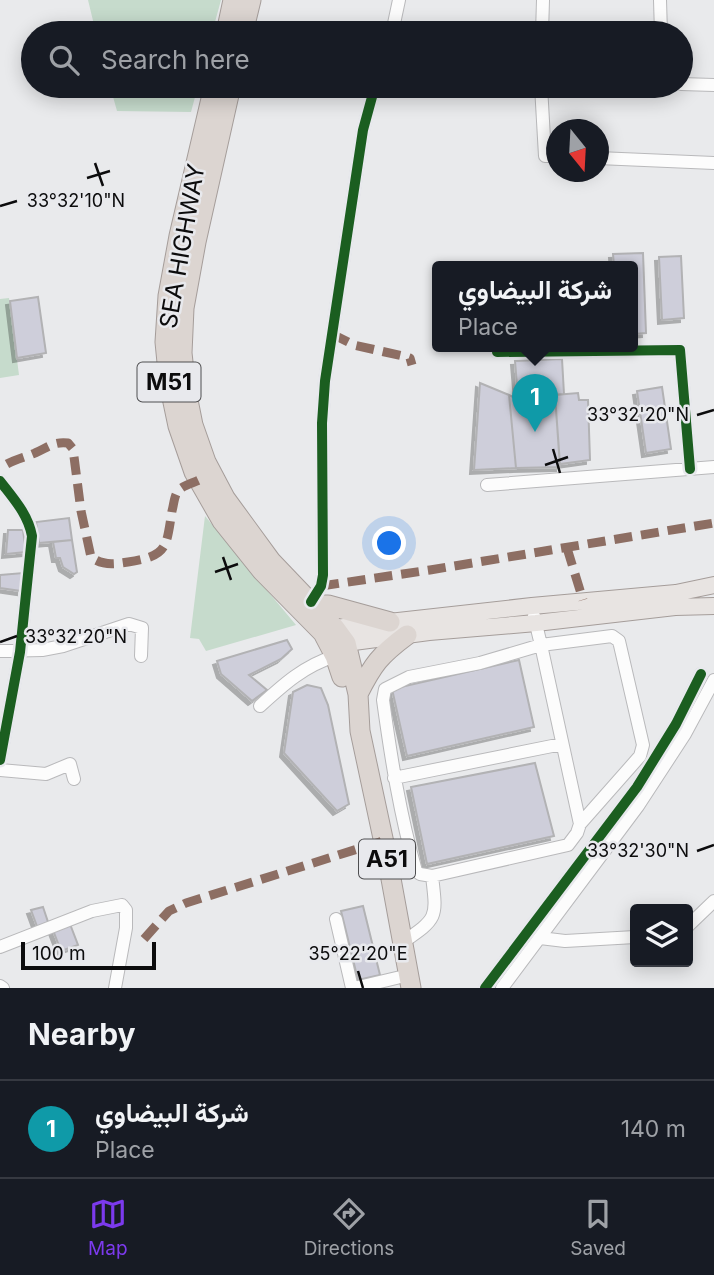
<!DOCTYPE html>
<html lang="en">
<head>
<meta charset="utf-8">
<style>
  body { margin:0; font-family:Inter,Vazirmatn,sans-serif; background:#242831; color:#f1f3f6 }
  .controls { position:absolute; right:21px; bottom:21px; display:grid; overflow:hidden; border-radius:7px; box-shadow:0 4px 18px #0003 }
  .controls button { width:63px; height:63px; display:grid; place-items:center; padding:0; border:0; border-bottom:2px solid #363941; background:#171b24; color:#f1f3f6; font:35px sans-serif }
  .compass { position:absolute; left:546px; top:119px; width:63px; height:63px; border-radius:50%; background:#171b24; box-shadow:0 4px 18px #0003; rotate:162deg }
  .scale { position:absolute; left:21px; bottom:18px; width:135px; box-sizing:border-box; padding-left:7px; border:4px solid #0c0c0d; border-top:0; font-size:19px; line-height:24px; white-space:nowrap; color:#0c0c0d; -webkit-text-stroke:5px #e8e9ed; paint-order:stroke }
  .you { position:absolute; left:390px; top:544px; width:24px; height:24px; margin:-18px; border:5px solid #fff; border-radius:50%; background:#1a73e8; box-shadow:0 0 0 10px #1a73e833 }
  .badge { display:grid; place-items:center; width:46px; height:46px; border-radius:50%; background:#7c3aed; color:#fff; font-size:23px; font-weight:700 }
  .pin { position:absolute; translate:-50% -58px; filter:drop-shadow(0 2px 4px #0008) }
  .pin::after { content:''; position:absolute; top:37px; width:24px; height:21px; background:inherit; clip-path:polygon(0 0,100% 0,50% 100%) }
  .popup { position:absolute; left:432px; top:261px; width:206px; height:91px; box-sizing:border-box; display:grid; place-content:center; border-radius:7px; background:#171b24; filter:drop-shadow(0 2px 5px #0005); font-size:23px; white-space:nowrap; color:#9ea1a6 }
  .popup b { font-size:26px; color:#f1f3f6 }
  .popup::after { content:''; position:absolute; left:50%; top:100%; margin-left:-14px; border:14px solid transparent; border-top-color:#171b24 }
  .list { margin:0; padding:0; list-style:none }
  h2 { display:flex; justify-content:space-between; align-items:center; height:91px; margin:0; padding:0 28px; font-size:30px }
  h2 small { font-size:23px; font-weight:400; color:#9ea1a6 }
  .list li { display:grid; grid-template-columns:46px 1fr auto; gap:21px; align-items:center; box-sizing:border-box; height:98px; padding:0 28px; border-top:2px solid #363941 }
  .list b { display:block; font-size:26px; white-space:nowrap }
  .list p { margin:0; font-size:23px; white-space:nowrap; color:#9ea1a6 }
  .list em { font-size:23px; font-style:normal; color:#9ea1a6 }
  .icon { flex:none; width:38px; height:38px; fill:none; stroke:currentColor; stroke-width:2; stroke-linecap:round; stroke-linejoin:round }
  .map { position:relative; flex:none; width:714px; height:988px; overflow:hidden }
  .search { position:absolute; background:#171b24; box-shadow:0 4px 18px #0003; left:21px; right:21px; top:21px; height:77px; display:flex; align-items:center; gap:18px; box-sizing:border-box; padding:0 24px; border-radius:38px; color:#9ea1a6; font-size:26px }
  .sheet { height:189px; background:#171b24 }
  nav { display:flex; justify-content:space-around; align-items:center; box-sizing:border-box; height:98px; border-top:2px solid #363941; background:#171b24; font-size:19px; color:#9ea1a6 }
  nav a { display:grid; justify-items:center; gap:4px }
  nav .on { color:#7c3aed }
  .map>svg:first-child { display:block }
</style>
</head>
<body>
<div class="map">
<svg width="714" height="988" viewBox="0 0 714 988">
  <defs>
    <filter id="shadow"><feDropShadow dx="-4" dy="4" stdDeviation="0" flood-color="#0004"/></filter>
  </defs>
  <rect width="100%" height="100%" fill="#e9eaec"/>
  <!-- green -->
  <path fill="#c6dbcc" d="M 88,0 L 221,0 L 212,33 L 96,33 Z
    M 110,86 L 198,86 L 191,112 L 117,111 Z
    M 9,298 L 19,375 L 0,378 L 0,299 Z
    M 205,516 L 296,625 L 206,651 L 199,639 L 190,638 Z"/>
  <!-- building -->
  <path fill="#ceceda" stroke="#b2b2b4" stroke-width="2" filter="url(#shadow)" d="M 643,253 L 646,333 L 633,334 L 633,266 L 614,266 L 613,254 Z
    M 681,256 L 684,318 L 662,320 L 659,257 Z
    M 38,297 L 46,353 L 17,358 L 10,301 Z
    M 562,359 L 564,394 L 518,397 L 515,361 Z
    M 480,383 L 509,395 L 516,468 L 474,470 Z
    M 662,387 L 671,449 L 646,453 L 637,391 Z
    M 578,393 L 579,400 L 588,400 L 590,460 L 560,464 L 555,395 Z
    M 509,395 L 515,398 L 555,395 L 560,467 L 516,468 Z
    M 69,518 L 72,540 L 39,543 L 36,522 Z
    M 8,530 L 23,530 L 26,552 L 6,554 Z
    M 72,540 L 77,572 L 74,574 L 63,567 L 60,558 L 56,558 L 53,542 Z
    M 23,573 L 21,591 L 0,588 L 0,575 Z
    M 287,640 L 292,649 L 281,659 L 249,675 L 267,690 L 252,701 L 221,674 L 217,661 Z
    M 519,660 L 534,727 L 407,756 L 392,689 Z
    M 307,685 L 321,688 L 328,705 L 349,804 L 337,811 L 284,753 L 293,692 Z
    M 535,763 L 554,836 L 427,864 L 411,787 Z
    M 363,906 L 380,975 L 358,980 L 341,911 Z
    M 43,907 L 49,925 L 38,929 L 31,910 Z
    M 70,924 L 78,945 L 61,951 L 53,930 Z"/>
  <g fill="none" stroke-linecap="round" stroke-linejoin="round">
    <defs>
      <path id="minor" d="M 660,0 L 661,33
        M 392,33 L 399,0
        M 542,33 L 543,0
        M 681,84 L 714,85
        M 541,86 L 545,156 L 556,156
        M 598,158 L 714,163
        M 497,352 L 680,350 L 690,469
        M 0,481 C 13,498 28,514 32,536 L 20,652 L 0,760
        M 487,485 L 714,467
        M 311,602 L 321,586 L 323,575 L 322,423 L 325,381 L 363,130 L 375,86
        M 534,616 L 541,645 L 580,824 L 577,833 L 568,845 L 432,876 L 420,874 L 416,871 C 400,815 391,758 383,700 L 385,689 L 409,677 L 480,663 L 541,645 L 612,636 L 619,641 L 643,745 L 640,756 L 580,824
        M 0,651 L 42,650 L 63,646 L 129,624 L 142,628 L 141,656
        M 260,706 C 284,684 304,666 335,656
        M 0,770 L 46,774 L 70,764 L 74,779
        M 394,778 L 562,744
        M 336,919 L 352,988
        M 688,926 L 714,901
        M 540,938 L 565,941 L 635,937
        M 403,942 C 438,918 437,918 432,876
        M 0,947 L 92,911 L 122,905 L 126,910 L 126,928 L 115,988
        M 0,986 L 3,988
        M 354,988 L 409,975
        M 485,988 L 637,787 L 676,724 L 701,674
        M 502,988 L 638,806 L 685,734 L 714,680"/>
      <path id="major" d="M 328,631 L 335,628 L 532,606 L 676,593 L 714,585
        M 338,647 L 346,643 L 429,632 L 536,623 L 675,607 L 714,606"/>
      <path id="highway" d="M 226,33 L 233,0
        M 243,33 L 251,0
        M 214,86 L 179,236 L 168,296 L 165,342 L 169,383 L 178,426 L 194,472 L 222,521 L 262,571 L 323,633 L 335,656 L 342,677
        M 231,86 L 196,242 L 184,308 L 182,353 L 186,390 L 193,425 L 206,462 L 225,498 L 271,561 L 335,628 L 346,643 L 358,694 L 360,731 L 387,857 L 411,988
        M 314,605 L 328,605 L 390,622
        M 358,694 C 373,664 380,655 407,635"/>
    </defs>
    <!-- minor casing -->
    <use href="#minor" stroke="#b9b9bb" stroke-width="14"/>
    <!-- major casing -->
    <use href="#major" stroke="#a59d9a" stroke-width="18"/>
    <!-- highway casing -->
    <use href="#highway" stroke="#a59d9a" stroke-width="21"/>
    <!-- minor -->
    <use href="#minor" stroke="#fcfcfc" stroke-width="12"/>
    <!-- major -->
    <use href="#major" stroke="#e8e4e2" stroke-width="16"/>
    <!-- highway -->
    <use href="#highway" stroke="#dcd5d1" stroke-width="19"/>
    <!-- quiet -->
    <path stroke="#8d6e63" stroke-width="9" stroke-dasharray="18 9" stroke-linecap="butt" d="M 332,334 L 354,345 L 407,357 L 410,358 L 412,365
      M 7,464 C 16,459 26,457 35,453 C 47,448 54,441 68,443 L 73,449 L 81,511 L 91,557 C 103,566 114,564 128,562 C 168,556 166,548 172,511 C 174,504 174,495 179,490 C 184,485 193,483 199,480
      M 567,548 L 583,600
      M 321,586 L 430,570 L 714,523
      M 144,939 L 169,911 L 186,903 L 383,841"/>
    <defs>
      <path id="cycleway" d="M 497,352 L 680,350 L 690,469
        M 0,481 C 13,498 28,514 32,536 L 20,652 L 0,760
        M 311,602 L 321,586 L 323,575 L 322,423 L 325,381 L 363,130 L 375,86
        M 485,988 L 637,787 L 676,724 L 701,674"/>
    </defs>
    <!-- cycleway casing -->
    <use href="#cycleway" stroke="#e8e9ed" stroke-width="15"/>
    <!-- cycleway -->
    <use href="#cycleway" stroke="#1b5e20" stroke-width="10"/>
  </g>
  <!-- ticks -->
  <path fill="none" stroke="#0c0c0d" stroke-width="2.5" d="M 95,163 L 103,186M 87,178 L 110,171M 0,206 L 17,201M 697,415 L 714,410M 553,449 L 560,473M 545,465 L 568,457M 223,557 L 231,580M 215,572 L 238,564M 0,642 L 17,636M 697,851 L 714,845M 358,971 L 363,988"/>
  <g text-anchor="middle" dominant-baseline="central" stroke-width="5" stroke-linejoin="round" paint-order="stroke">
    <!-- shield labels -->
    <g fill="#e8e9ed" stroke="#4e4e50" stroke-width="2">
      <rect x="137.5" y="362.5" width="63" height="39" rx="5"/>
      <rect x="359" y="839.5" width="56" height="39" rx="5"/>
    </g>
    <g font-size="23" font-weight="bold" fill="#0c0c0d">
      <text x="169" y="382">M51</text>
      <text x="387" y="859">A51</text>
    </g>
    <!-- street labels -->
    <g font-size="24" fill="#0c0c0d" stroke="#e8e9ed">
      <text transform="translate(182 246) rotate(-80)">SEA HIGHWAY</text>
    </g>
  </g>
  <g font-size="18" text-anchor="middle" fill="#0c0c0d" stroke="#e8e9ed" stroke-width="5" stroke-linejoin="round" paint-order="stroke">
    <text x="76" y="207">33°32'10"N</text>
    <text x="638" y="421">33°32'20"N</text>
    <text x="76" y="643">33°32'20"N</text>
    <text x="638" y="857">33°32'30"N</text>
    <text x="358" y="960">35°22'20"E</text>
  </g>
</svg>
<div class="controls">
<button><svg class="icon" aria-label="layers" viewBox="0 0 24 24"><path d="M12 4l9 5-9 5-9-5zM3 14l9 5 9-5"/></svg></button>
</div>
<svg class="compass" viewBox="-18 -18 36 36"><path d="M0-13l5 13h-10z" fill="#e53935"/><path d="M0 13l5-13h-10z" fill="#9ea1a6"/></svg>
<div class="scale">100 m</div>
<div class="you"></div>
<div class="pin badge" style="left:535px;top:432px;background:#0f9aa8">1</div>
<div class="popup"><b>شركة البيضاوي</b>Place</div>
<div class="search"><svg class="icon" aria-label="search" viewBox="0 0 24 24"><circle cx="10" cy="10" r="6"/><path d="M15 15l6 6"/></svg>Search here</div>
</div>
<section class="sheet">
<h2>Nearby<small></small></h2>
<ul class="list">
<li><span class="badge" style="background:#0f9aa8">1</span><div><b>شركة البيضاوي</b><p>Place</p></div><em>140 m</em></li>
</ul>
</section>
<nav>
<a class="on"><svg class="icon" aria-label="map" viewBox="0 0 24 24"><path d="M3 6l6-2 6 2 6-2v14l-6 2-6-2-6 2zM9 4v14M15 6v14"/></svg>Map</a>
<a><svg class="icon" aria-label="directions" viewBox="0 0 24 24"><path d="M12 3l9 9-9 9-9-9zM9 14v-3h6M13 9l2 2-2 2"/></svg>Directions</a>
<a><svg class="icon" aria-label="saved" viewBox="0 0 24 24"><path d="M7 4h10v16l-5-4-5 4z"/></svg>Saved</a>
</nav>
</body>
</html>
